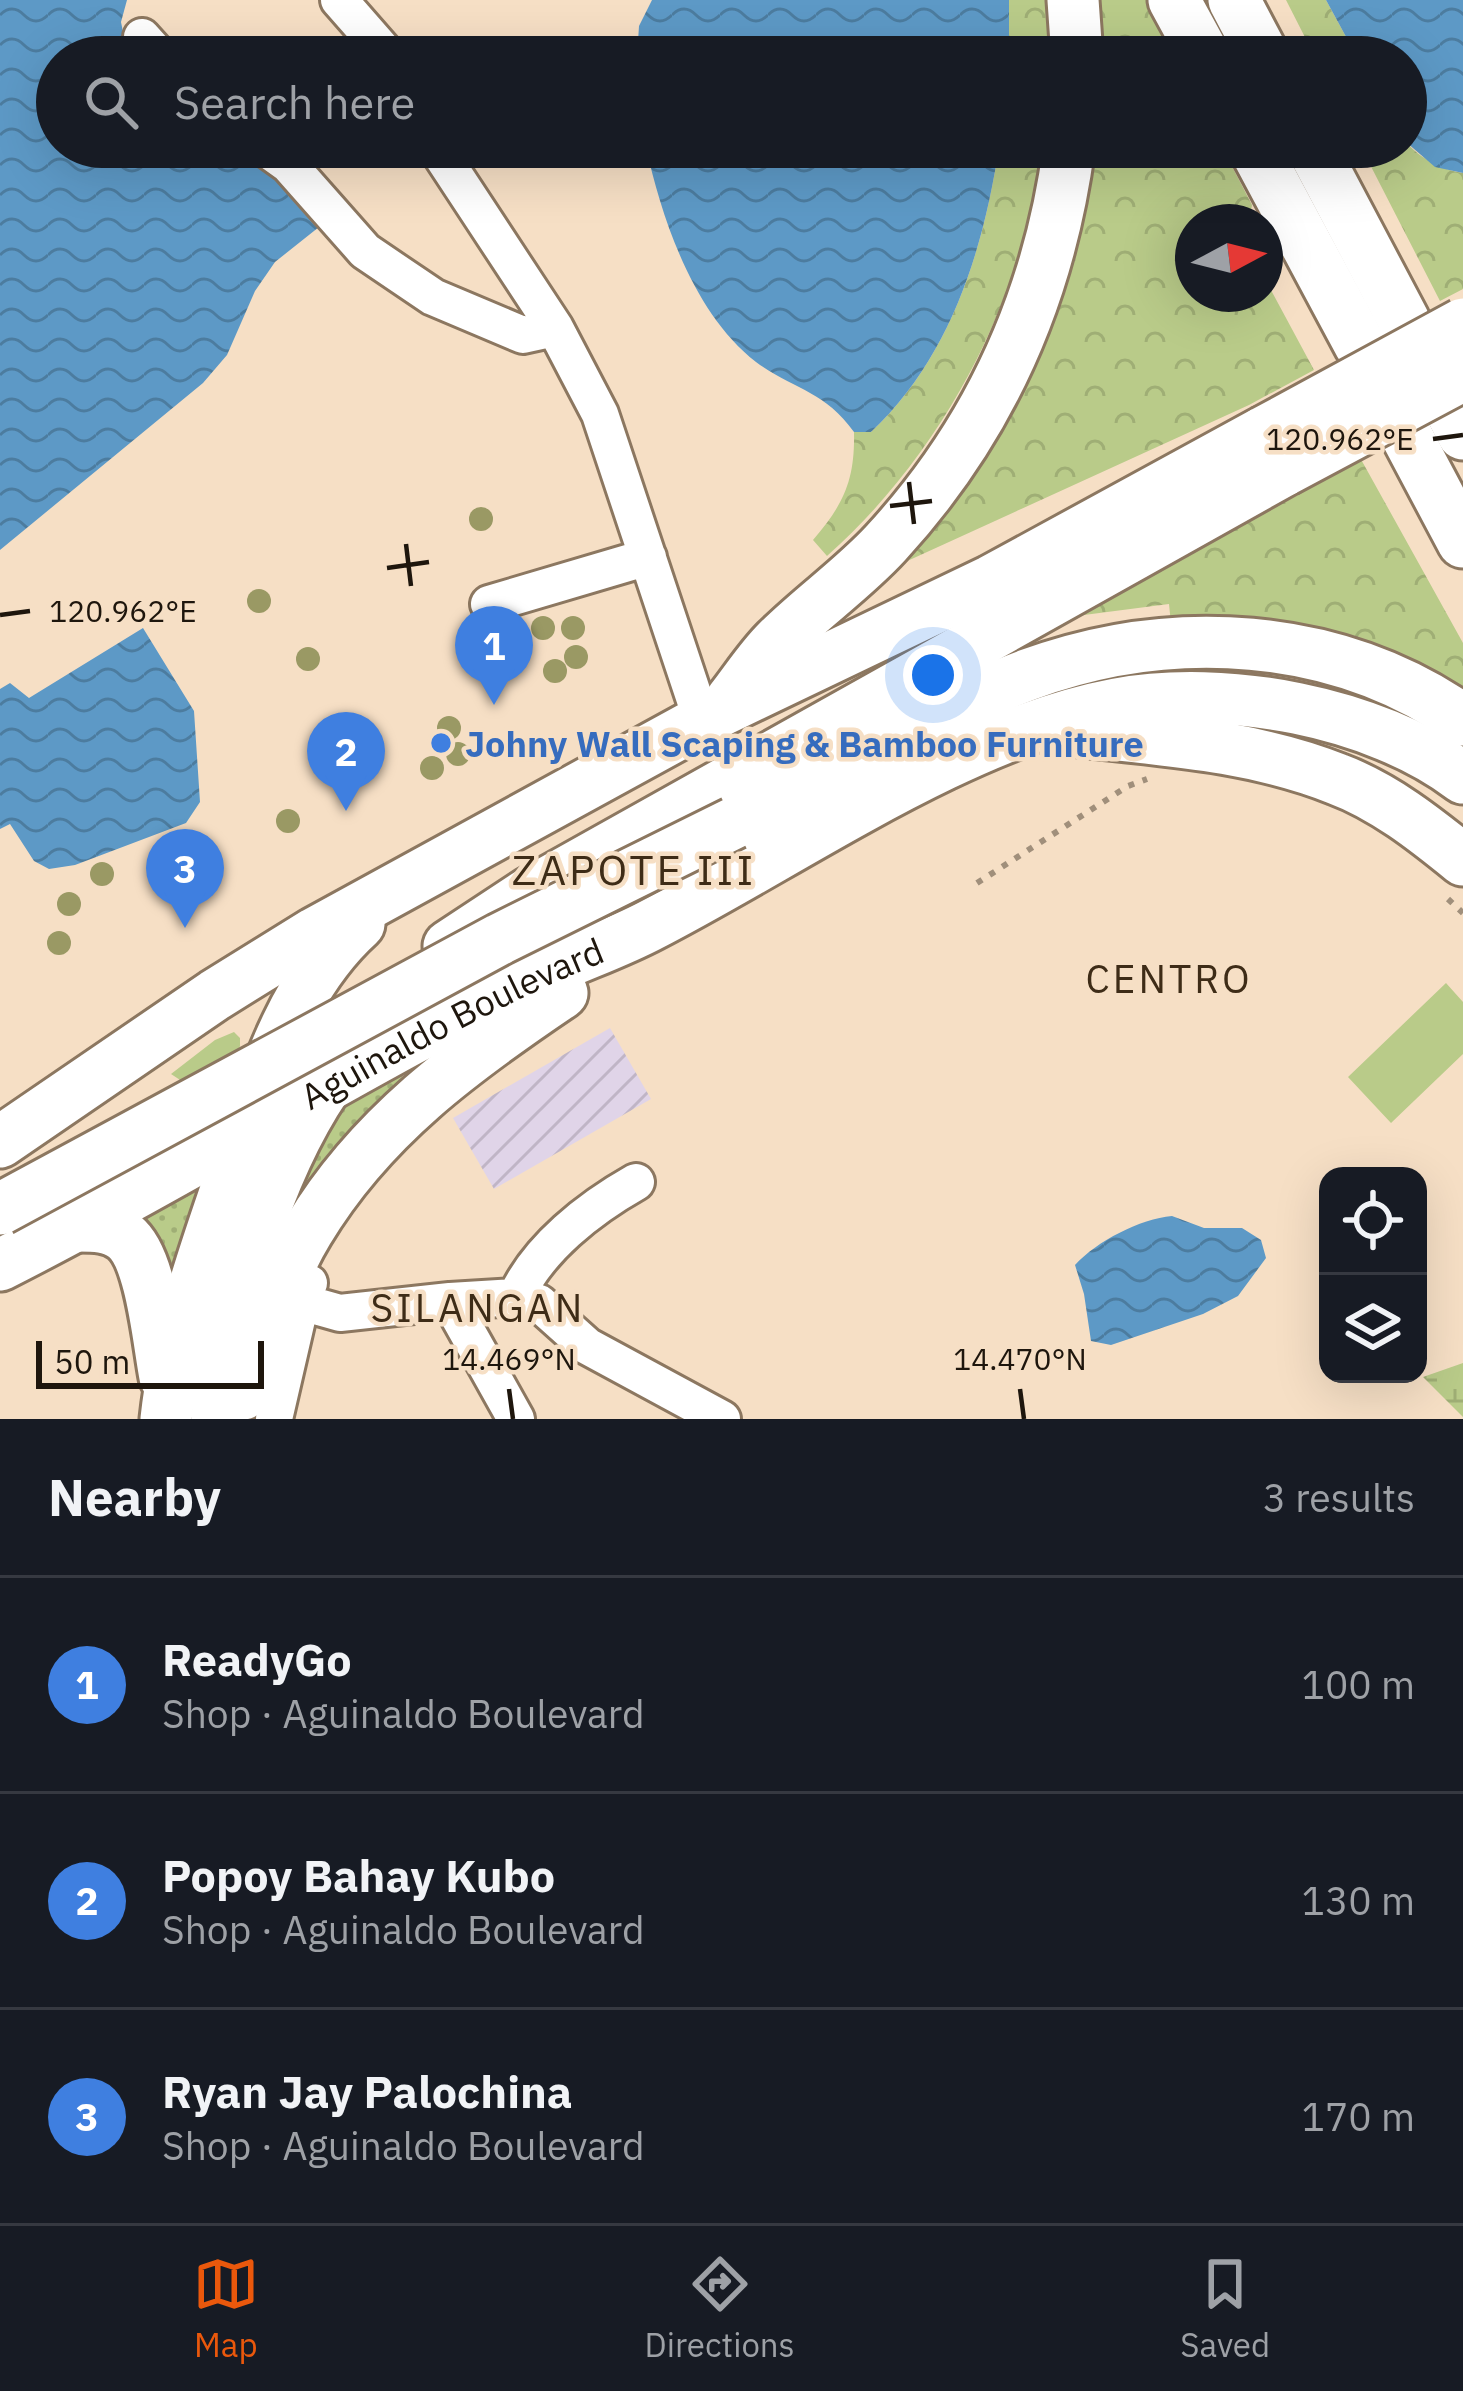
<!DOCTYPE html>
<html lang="en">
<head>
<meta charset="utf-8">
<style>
  body { margin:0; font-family:"IBM Plex Sans",sans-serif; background:#242831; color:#f1f3f6 }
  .controls { position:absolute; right:36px; bottom:36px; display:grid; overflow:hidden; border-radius:24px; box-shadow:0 12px 48px #0002 }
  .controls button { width:108px; height:108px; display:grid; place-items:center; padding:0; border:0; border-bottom:3px solid #363941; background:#171b24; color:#f1f3f6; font:60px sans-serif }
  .compass { position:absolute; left:1175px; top:204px; width:108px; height:108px; border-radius:50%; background:#171b24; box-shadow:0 12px 48px #0002; rotate:83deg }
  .scale { position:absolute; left:36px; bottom:30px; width:228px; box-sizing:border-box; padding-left:12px; border:6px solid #1e160d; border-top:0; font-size:33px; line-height:42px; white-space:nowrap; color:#1e160d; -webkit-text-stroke:9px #f6dfc5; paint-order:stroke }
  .you { position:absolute; left:933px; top:675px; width:42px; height:42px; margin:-30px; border:9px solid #fff; border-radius:50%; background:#1a73e8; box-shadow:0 0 0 18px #1a73e833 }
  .badge { display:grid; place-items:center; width:78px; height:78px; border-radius:50%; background:#ea580c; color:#fff; font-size:39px; font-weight:700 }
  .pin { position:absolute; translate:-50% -99px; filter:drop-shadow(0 3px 6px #0008) }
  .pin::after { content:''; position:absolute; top:63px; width:42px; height:36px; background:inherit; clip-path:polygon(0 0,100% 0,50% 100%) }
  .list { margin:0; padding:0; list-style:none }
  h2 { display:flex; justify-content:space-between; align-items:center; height:156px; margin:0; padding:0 48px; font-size:51px }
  h2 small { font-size:39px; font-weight:400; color:#9ea1a6 }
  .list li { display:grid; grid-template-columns:78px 1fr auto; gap:36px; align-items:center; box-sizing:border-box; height:216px; padding:0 48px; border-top:3px solid #363941 }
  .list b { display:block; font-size:45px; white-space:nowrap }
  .list p { margin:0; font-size:39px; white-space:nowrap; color:#9ea1a6 }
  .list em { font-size:39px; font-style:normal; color:#9ea1a6 }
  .icon { flex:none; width:66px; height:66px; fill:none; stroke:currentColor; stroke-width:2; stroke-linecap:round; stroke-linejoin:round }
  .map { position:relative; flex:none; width:1463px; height:1419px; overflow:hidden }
  .search { position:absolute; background:#171b24; box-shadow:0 12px 48px #0002; left:36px; right:36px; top:36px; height:132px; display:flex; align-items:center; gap:30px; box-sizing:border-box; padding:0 42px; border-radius:66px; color:#9ea1a6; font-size:45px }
  .sheet { height:804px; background:#171b24 }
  nav { display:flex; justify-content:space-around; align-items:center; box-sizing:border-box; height:168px; border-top:3px solid #363941; background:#171b24; font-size:33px; color:#9ea1a6 }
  nav a { display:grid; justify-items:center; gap:6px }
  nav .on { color:#ea580c }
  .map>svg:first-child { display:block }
</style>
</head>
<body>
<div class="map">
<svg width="1463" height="1419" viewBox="0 0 1463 1419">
  <defs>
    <pattern id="industrial-furrows" width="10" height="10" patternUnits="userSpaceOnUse" patternTransform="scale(3)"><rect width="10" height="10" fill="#e0d4e8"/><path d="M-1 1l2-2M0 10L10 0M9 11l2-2" fill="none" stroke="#c0b5c6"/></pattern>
    <pattern id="grass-dots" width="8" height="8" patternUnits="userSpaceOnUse" patternTransform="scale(3)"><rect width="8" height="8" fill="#b9cb89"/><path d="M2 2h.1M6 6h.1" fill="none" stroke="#9fae75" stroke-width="1.8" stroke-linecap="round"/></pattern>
    <pattern id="forest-crowns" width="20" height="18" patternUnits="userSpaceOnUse" patternTransform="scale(3)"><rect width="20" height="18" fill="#b9cb89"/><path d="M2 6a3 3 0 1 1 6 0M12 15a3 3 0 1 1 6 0" fill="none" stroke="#9fae75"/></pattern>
    <pattern id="wetland-marsh" width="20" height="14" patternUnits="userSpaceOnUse" patternTransform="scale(3)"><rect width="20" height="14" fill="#b9cb89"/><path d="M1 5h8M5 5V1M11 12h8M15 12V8" fill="none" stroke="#9fae75"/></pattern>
    <pattern id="water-waves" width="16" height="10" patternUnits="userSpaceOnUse" patternTransform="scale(3)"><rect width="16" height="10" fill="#5d99c6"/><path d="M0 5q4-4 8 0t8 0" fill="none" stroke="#4c7c9f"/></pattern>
  </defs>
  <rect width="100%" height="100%" fill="#f6dfc5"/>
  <!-- industrial -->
  <path fill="url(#industrial-furrows)" d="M 610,1028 L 651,1099 L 494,1189 L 453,1118 Z"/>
  <!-- grass -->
  <path fill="url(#grass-dots)" d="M 413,1064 L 320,1174 L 263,1266 L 343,1095 Z
    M 199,1184 L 167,1284 L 163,1255 L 147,1222 L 148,1211 Z"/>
  <!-- forest -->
  <path fill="url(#forest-crowns)" d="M 1009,0 L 1049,0 L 1050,57 L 1009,57 Z
    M 1091,0 L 1148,0 L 1176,57 L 1093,57 Z
    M 1286,0 L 1326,0 L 1357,57 L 1315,57 Z
    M 1406,142 C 1419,158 1443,170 1463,173 L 1463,289 L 1440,301 L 1361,147 L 1406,147 Z
    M 999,147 L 1042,147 C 1023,301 943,453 827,556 L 813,540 C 844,504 855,480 854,432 L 871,432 C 950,358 983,252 999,147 Z
    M 1086,147 L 1222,147 L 1252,205 L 1249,222 L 1193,222 L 1193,294 L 1265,294 L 1265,279 L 1314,370 L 1249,405 L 881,573 Z
    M 1358,454 L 1463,643 L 1463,696 L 1171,624 L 1169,604 L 1084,615 L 1017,637 Z"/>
  <!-- wetland -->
  <path fill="url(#wetland-marsh)" d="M 1463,1363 L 1463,1417 L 1423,1377 Z"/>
  <!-- garden -->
  <path fill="#b9cb89" d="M 1446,983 L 1463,1002 L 1463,1054 L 1391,1123 L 1348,1077 Z
    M 234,1032 L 240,1038 L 240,1046 L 218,1105 L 171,1074 L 215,1040 Z"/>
  <!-- water -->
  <path fill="url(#water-waves)" d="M 0,0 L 127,0 L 121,22 L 128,57 L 57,57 L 57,147 L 250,147 L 325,215 L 319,227 L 275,262 L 255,291 L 227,355 L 203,383 L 0,550 Z
    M 652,0 L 1009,0 L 1009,57 L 637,57 L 639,26 Z
    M 1326,0 L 1463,0 L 1463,173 L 1435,167 L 1406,142 L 1406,57 L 1357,57 Z
    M 646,147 L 999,147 C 983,252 950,358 871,432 L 854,432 C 824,390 794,390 756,362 C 694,314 662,220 646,147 Z
    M 143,628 L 194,711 L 200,802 L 186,823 L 75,865 L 49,869 L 34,861 L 10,824 L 0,829 L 0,689 L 10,683 L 29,698 Z
    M 1172,1216 L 1204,1228 L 1242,1228 L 1261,1240 L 1266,1258 L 1238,1296 L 1203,1314 L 1111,1345 L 1091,1341 L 1084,1294 L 1075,1265 C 1097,1241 1140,1219 1172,1216 Z"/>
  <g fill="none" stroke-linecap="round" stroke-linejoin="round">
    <defs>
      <path id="minor" d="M 339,0 L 389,57
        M 142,37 L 160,57
        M 264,147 L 289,165 L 365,251 L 433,297 L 523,335 L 555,328
        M 436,147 L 555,328 L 600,414 L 702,721
        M 489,604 L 648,557
        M 516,1297 C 538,1248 590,1208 636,1182
        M 450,1301 L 516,1297 L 539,1303 L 587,1346 L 722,1419
        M 301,1302 L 340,1313 L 450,1301 L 516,1419
        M 274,1419 L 301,1302 L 309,1283"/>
      <g id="highway">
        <path d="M 1073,0 L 1077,57"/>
        <path d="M 1174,0 L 1205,57"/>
        <path d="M 1234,0 L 1264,57"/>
        <path d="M 1254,147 L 1360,345"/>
        <path d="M 1312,147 L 1404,321"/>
        <path d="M 1448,405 L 1463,434"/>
        <path d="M 1403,429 L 1463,542"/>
        <path d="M 731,700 C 746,681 760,659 777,642 C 812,607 853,579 886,543 C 990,430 1049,298 1069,147"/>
        <path d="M 1070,730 C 1160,740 1252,745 1337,779 C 1383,796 1425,829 1463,860"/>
        <path d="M 734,823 C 827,774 931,711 1027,675 C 1171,622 1336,631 1463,720"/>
        <path d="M 449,946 L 531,892 L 1285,470"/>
        <path d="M 0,1142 L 215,995 L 315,933 L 724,709 L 991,581 L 1264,432"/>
        <path d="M 78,1226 C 94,1226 111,1226 125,1237 C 152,1259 158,1342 165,1377"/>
        <path id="s1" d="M 0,1265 C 140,1194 275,1113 413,1038 C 459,1014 505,990 551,969 C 584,954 619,942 651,925 C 793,852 960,733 1116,704 C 1224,684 1375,711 1463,778"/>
        <path d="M 243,1394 C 262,1339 278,1280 308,1231 C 370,1127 464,1059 562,993"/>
        <path d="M 166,1419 C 175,1336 203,1256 230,1178 C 261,1089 287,989 359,924"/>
        <path d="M 217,1419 C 222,1318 269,1170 326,1086"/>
      </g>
    </defs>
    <!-- minor casing -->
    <use href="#minor" stroke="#8c7760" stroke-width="42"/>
    <!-- highway casing -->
    <use href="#highway" stroke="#8c7760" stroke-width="57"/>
    <!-- path -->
    <path stroke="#a08f7b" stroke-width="6" stroke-dasharray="6 9" stroke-linecap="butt" d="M 977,883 L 1128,786 L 1147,779
      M 1448,899 L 1463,913"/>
    <!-- minor -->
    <use href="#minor" stroke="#fff" stroke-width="36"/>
    <!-- highway -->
    <use href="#highway" stroke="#fff" stroke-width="51"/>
    <defs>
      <path id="highway-bridge" d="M 1264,432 L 1463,324
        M 1285,470 L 1463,375
        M 0,1209 L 500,939 L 734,823"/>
    </defs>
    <!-- highway-bridge casing -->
    <use href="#highway-bridge" stroke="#8c7760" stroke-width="57" stroke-linecap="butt"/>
    <!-- highway-bridge -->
    <use href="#highway-bridge" stroke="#fff" stroke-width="51"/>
  </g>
  <!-- trees -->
  <g fill="#9a9964">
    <circle cx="481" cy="519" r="12"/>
    <circle cx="259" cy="601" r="12"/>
    <circle cx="543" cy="628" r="12"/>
    <circle cx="573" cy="628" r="12"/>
    <circle cx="576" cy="657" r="12"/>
    <circle cx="308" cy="659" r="12"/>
    <circle cx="555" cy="671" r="12"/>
    <circle cx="449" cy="728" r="12"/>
    <circle cx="458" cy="754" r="12"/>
    <circle cx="432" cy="768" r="12"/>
    <circle cx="288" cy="821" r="12"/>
    <circle cx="102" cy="874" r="12"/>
    <circle cx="69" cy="904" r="12"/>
    <circle cx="59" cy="943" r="12"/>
  </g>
  <!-- ticks -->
  <path fill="none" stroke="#1e160d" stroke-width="4.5" d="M 1433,439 L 1463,435M 909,482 L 914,524M 890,506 L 932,501M 406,544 L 411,586M 387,568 L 429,562M 0,615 L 30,611M 509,1389 L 513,1419M 1020,1389 L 1024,1419"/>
  <!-- markers -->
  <circle fill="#3f7fe0" stroke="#f6dfc5" stroke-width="4.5" cx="441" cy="743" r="12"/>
  <g text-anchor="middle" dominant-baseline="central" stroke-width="9" stroke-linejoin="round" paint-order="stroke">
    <!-- shop labels -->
    <g font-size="36" font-weight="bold" fill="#366cbe" stroke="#f6dfc5" text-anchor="start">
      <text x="465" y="743">Johny Wall Scaping &amp; Bamboo Furniture</text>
    </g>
    <!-- street labels -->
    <g font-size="36" fill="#1e160d" stroke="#f6dfc5">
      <text stroke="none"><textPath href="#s1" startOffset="513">Aguinaldo Boulevard</textPath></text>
    </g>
    <!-- neighbourhood labels -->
    <g font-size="39" letter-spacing="3" fill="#3e2c17" stroke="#f6dfc5">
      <text x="1169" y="978">CENTRO</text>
      <text x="478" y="1307">SILANGAN</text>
    </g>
    <!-- quarter labels -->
    <g font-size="42" letter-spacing="3" fill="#3e2c17" stroke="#f6dfc5">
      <text x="634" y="869">ZAPOTE III</text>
    </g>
  </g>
  <g font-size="30" text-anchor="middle" fill="#1e160d" stroke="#f6dfc5" stroke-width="9" stroke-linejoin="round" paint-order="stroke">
    <text x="1340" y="450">120.962°E</text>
    <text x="123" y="622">120.962°E</text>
    <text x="509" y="1370">14.469°N</text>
    <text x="1020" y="1370">14.470°N</text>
  </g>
</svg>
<div class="controls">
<button><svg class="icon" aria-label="locate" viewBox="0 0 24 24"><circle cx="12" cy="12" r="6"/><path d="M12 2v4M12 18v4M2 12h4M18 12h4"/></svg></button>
<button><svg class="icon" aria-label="layers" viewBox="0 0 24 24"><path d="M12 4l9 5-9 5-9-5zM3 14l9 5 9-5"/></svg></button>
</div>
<svg class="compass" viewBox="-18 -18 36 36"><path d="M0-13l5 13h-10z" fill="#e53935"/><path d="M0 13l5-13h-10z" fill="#9ea1a6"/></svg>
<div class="scale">50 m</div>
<div class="you"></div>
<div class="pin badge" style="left:494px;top:705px;background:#3f7fe0">1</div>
<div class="pin badge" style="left:346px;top:811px;background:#3f7fe0">2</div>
<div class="pin badge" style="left:185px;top:928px;background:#3f7fe0">3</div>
<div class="search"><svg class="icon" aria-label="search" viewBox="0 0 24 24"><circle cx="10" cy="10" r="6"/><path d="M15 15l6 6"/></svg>Search here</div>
</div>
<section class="sheet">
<h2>Nearby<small>3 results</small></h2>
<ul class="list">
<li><span class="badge" style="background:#3f7fe0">1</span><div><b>ReadyGo</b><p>Shop · Aguinaldo Boulevard</p></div><em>100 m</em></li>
<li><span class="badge" style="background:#3f7fe0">2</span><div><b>Popoy Bahay Kubo</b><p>Shop · Aguinaldo Boulevard</p></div><em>130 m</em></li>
<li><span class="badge" style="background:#3f7fe0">3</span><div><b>Ryan Jay Palochina</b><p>Shop · Aguinaldo Boulevard</p></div><em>170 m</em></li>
</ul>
</section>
<nav>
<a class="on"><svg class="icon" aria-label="map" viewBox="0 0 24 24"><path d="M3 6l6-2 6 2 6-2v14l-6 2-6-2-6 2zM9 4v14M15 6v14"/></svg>Map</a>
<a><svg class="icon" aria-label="directions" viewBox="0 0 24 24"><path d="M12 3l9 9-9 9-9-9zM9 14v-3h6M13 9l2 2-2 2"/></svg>Directions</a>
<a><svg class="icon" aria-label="saved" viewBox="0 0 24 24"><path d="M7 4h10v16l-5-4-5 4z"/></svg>Saved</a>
</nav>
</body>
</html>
